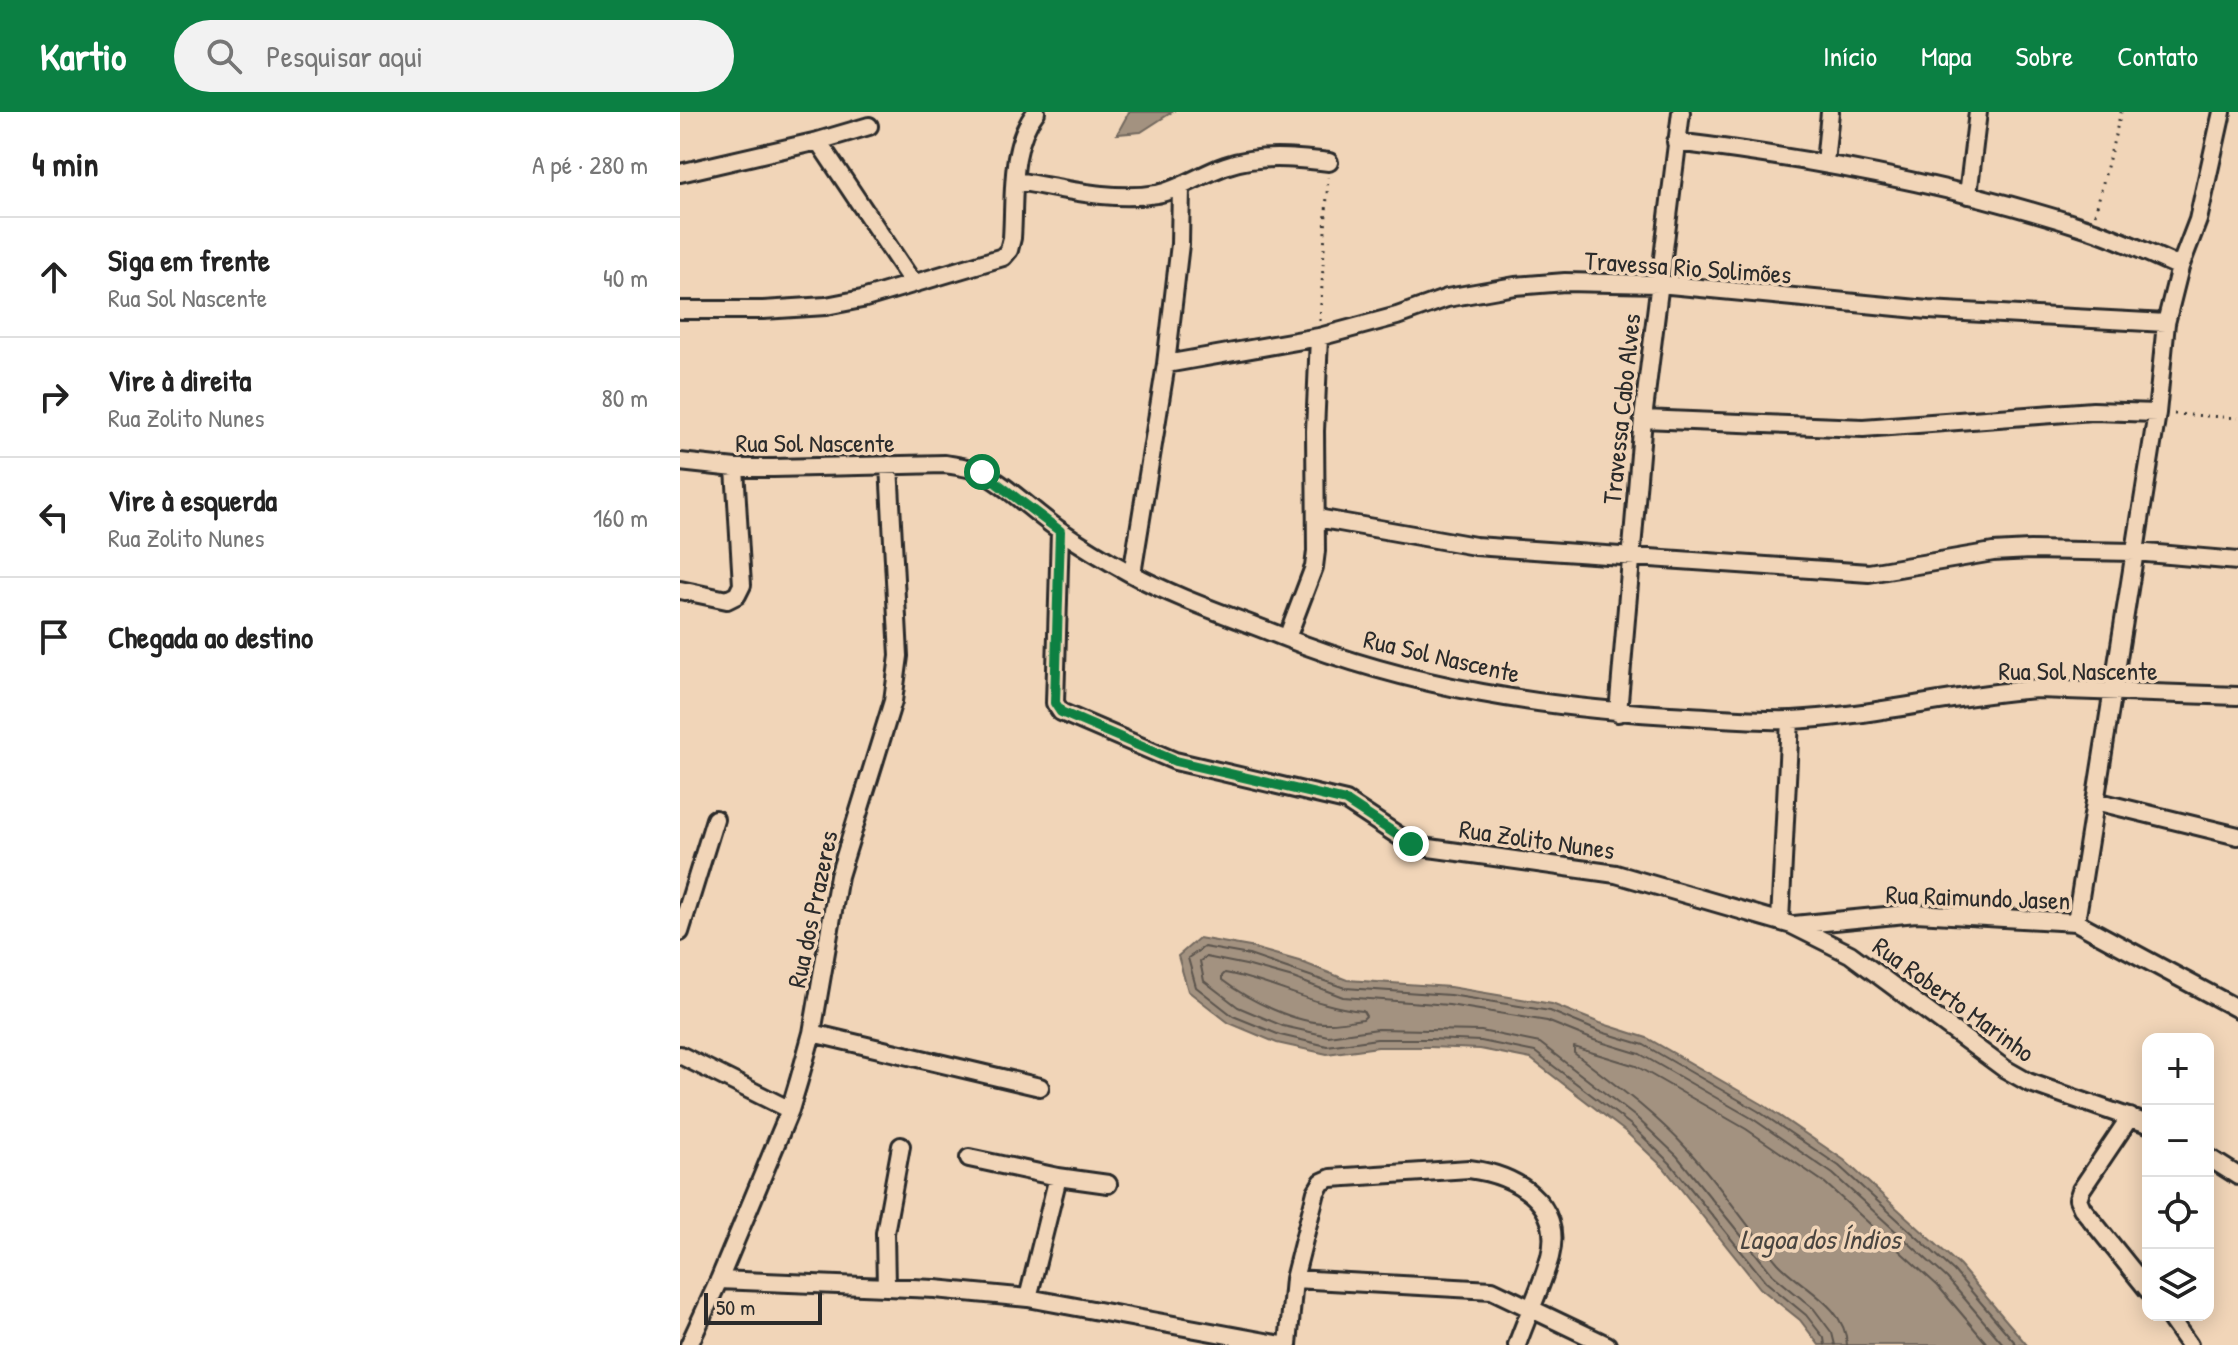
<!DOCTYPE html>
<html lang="pt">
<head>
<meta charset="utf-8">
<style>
  body { margin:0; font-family:"Patrick Hand",sans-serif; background:#f2f2f2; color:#222 }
  .controls { position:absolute; right:24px; bottom:24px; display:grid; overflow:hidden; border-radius:16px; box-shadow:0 4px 20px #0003 }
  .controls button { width:72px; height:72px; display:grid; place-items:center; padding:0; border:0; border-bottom:2px solid #e0e0e0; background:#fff; color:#222; font:40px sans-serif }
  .scale { position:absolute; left:24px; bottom:20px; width:118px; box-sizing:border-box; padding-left:8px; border:4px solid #2b2b2b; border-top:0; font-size:22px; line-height:28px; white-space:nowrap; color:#2b2b2b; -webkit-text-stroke:6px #f1d5b8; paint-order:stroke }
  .stop { position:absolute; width:24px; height:24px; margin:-18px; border:6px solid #0b8043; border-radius:50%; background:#fff }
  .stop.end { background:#0b8043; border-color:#fff; box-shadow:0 2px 8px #0008 }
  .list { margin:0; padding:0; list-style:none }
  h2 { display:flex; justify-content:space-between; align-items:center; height:104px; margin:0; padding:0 32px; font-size:34px }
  h2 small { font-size:26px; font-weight:400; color:#767676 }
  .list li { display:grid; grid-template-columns:52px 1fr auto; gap:24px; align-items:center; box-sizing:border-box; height:120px; padding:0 32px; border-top:2px solid #e0e0e0 }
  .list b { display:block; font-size:30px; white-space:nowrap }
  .list p { margin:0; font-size:26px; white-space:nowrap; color:#767676 }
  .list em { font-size:26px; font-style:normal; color:#767676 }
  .icon { flex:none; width:44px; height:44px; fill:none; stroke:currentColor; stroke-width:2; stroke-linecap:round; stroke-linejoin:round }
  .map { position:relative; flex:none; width:1558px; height:1233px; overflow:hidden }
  header { display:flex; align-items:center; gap:48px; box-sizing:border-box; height:112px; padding:0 40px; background:#0b8043; color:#fff }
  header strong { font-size:38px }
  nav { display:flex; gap:44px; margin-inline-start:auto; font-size:28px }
  .search { width:560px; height:72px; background:#f2f2f2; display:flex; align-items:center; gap:20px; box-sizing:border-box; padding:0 28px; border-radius:44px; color:#767676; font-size:30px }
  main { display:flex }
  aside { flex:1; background:#fff }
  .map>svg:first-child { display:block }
</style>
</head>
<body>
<header>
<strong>Kartio</strong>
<div class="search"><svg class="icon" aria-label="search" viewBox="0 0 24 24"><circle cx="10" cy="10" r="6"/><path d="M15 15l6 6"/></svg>Pesquisar aqui</div>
<nav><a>Início</a><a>Mapa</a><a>Sobre</a><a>Contato</a></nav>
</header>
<main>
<aside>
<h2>4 min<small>A pé · 280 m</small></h2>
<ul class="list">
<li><svg class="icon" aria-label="ahead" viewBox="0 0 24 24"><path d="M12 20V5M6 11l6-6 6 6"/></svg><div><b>Siga em frente</b><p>Rua Sol Nascente</p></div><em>40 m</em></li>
<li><svg class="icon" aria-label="right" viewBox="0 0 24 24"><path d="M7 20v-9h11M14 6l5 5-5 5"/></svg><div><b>Vire à direita</b><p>Rua Zolito Nunes</p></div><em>80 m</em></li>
<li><svg class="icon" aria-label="left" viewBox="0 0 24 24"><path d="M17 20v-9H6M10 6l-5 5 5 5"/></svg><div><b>Vire à esquerda</b><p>Rua Zolito Nunes</p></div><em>160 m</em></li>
<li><svg class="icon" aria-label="arrive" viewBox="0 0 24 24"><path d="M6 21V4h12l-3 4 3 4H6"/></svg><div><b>Chegada ao destino</b></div></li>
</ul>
</aside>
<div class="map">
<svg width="1558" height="1233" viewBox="0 0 1558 1233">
  <rect width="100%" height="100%" fill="#f1d5b8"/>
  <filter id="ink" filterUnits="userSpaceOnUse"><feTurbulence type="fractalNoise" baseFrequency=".0125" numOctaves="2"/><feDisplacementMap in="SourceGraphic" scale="16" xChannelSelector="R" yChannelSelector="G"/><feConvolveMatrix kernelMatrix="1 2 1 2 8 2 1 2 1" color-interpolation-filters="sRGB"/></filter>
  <g filter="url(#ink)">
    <!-- water -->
    <path fill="#a39280" stroke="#73695e" stroke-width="2" d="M 449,0 L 492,0 L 461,20 L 437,22 Z
      M 519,826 L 570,835 L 619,849 L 667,868 L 770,875 L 872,892 L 920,911 L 967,926 L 1082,992 L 1164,1048 L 1280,1154 L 1347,1233 L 1139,1233 L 1120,1208 L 1080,1176 L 984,1056 L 946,1020 L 851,947 L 800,937 L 749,935 L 698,935 L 647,942 L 597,931 L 549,911 L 508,879 L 498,844 Z"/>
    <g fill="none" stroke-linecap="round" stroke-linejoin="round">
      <!-- shore -->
      <path stroke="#5b544d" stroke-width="2" d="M 545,861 C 592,869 635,895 683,899 L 686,904 L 683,907 C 672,908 662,911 651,911 C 618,913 568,888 542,868 L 542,864 Z
        M 1145,1233 L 1144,1226 L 1126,1203 L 1086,1170 L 990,1051 L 951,1013 L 855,940 L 801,929 L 749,927 L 697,927 L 647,934 L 600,923 L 553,904 L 516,875 L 508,846 L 524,835 L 569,843 L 665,876 L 770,883 L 870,899 L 918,919 L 964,933 L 1078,999 L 1159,1054 L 1274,1159 L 1337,1233
        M 1155,1233 L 1152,1221 L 1134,1197 L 1093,1163 L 997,1044 L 957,1006 L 860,931 L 801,919 L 698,917 L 648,924 L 603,914 L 558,895 L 524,869 L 520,849 L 526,845 L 566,853 L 613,866 L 663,885 L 769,893 L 867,909 L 914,928 L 960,942 L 1073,1007 L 1153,1062 L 1267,1166 L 1324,1233
        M 1167,1233 C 1166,1194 1121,1176 1098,1151 C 1066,1114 1040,1072 1006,1036 C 973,1000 933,971 894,941 L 894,935 L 956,954 L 1066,1017 L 1145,1071 L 1258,1174 L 1308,1233"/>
      <defs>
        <path id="minor" d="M 138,29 L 233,171
          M 996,30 C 1136,47 1275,73 1409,117 C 1440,127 1470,142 1500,155
          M 1145,51 L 1150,0
          M 0,61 L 138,29 L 189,14
          M 336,69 C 381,76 431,90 477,82 C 501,77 522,62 545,54 C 579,42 614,46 649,50
          M 1288,83 L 1298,0
          M 0,198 L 83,198 L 146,194 L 182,187 L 323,145 L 329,138 L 332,126 C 335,85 329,34 356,0
          M 486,252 L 639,225 L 717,204 L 767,186 L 835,174 L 885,170 L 979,172 L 1248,198 L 1486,211
          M 963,307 L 1183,316 L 1413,299 L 1477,301
          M 0,350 L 55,356 L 93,356 L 265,352 C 277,354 289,355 300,360 C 323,370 356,402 378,417 C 401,433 426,448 450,461 C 498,487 551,504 601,524 C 731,576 870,597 1009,604 C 1043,606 1078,609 1112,608 C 1195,604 1275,582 1358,577 L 1558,584
          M 637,406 L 795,434 L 1189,461 L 1313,440 L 1350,438 L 1455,440 L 1558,449
          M 380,419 L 375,591 L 381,600 L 495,649 L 666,689 L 731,732 L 742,735 L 936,762 L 1112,813 L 1170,842 L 1325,957 L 1348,970 L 1468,1012
          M 452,462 L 486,252 L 500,132 L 501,74
          M 0,478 L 47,488 L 57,483 L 62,473 L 55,356
          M 607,526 L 634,455 L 636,439 L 635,319 L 639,225
          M 938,601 L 963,307 L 1001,0
          M 1415,689 L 1558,724
          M 1100,809 L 1110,608
          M 1396,810 L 1477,301 L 1486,211 L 1500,155 L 1518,108 L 1542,0
          M 1114,813 L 1236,801 L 1396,810 L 1558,897
          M 0,820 L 35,707
          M 132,921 L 360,975
          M 0,943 L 110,998
          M 1450,1005 L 1401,1078 L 1398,1087 L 1402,1096 L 1468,1178
          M 1528,1045 L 1558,1064
          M 289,1046 L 378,1065 L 428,1072
          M 614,1167 L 812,1178 L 927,1233
          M 39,1168 L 255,1177 L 348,1186 L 602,1233
          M 206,1175 L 205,1121 L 221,1034
          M 348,1186 L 378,1065
          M 1488,1203 L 1509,1233
          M 9,1233 L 39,1168 L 110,998 L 119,968 L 132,921 L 159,764 L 213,589 L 219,544 L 209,353
          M 608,1233 L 614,1167 L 636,1080 L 642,1070 L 651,1066 L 789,1057 C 835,1063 884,1090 870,1145 C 862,1174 847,1204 837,1233"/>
      </defs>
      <!-- minor casing -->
      <use href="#minor" stroke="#2b2b2b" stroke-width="22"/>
      <!-- path -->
      <path stroke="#2b2b2b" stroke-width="3" stroke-dasharray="2 6" stroke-linecap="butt" d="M 1415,102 L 1441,0
        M 640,209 L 648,65
        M 1494,302 L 1558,306"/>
      <!-- minor -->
      <use href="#minor" stroke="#f1d5b8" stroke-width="16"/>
    </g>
  </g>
  <g fill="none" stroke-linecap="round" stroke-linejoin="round" filter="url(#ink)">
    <!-- route -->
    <path stroke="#0b8043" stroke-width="10" d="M 302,360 L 380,419 L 375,591 L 381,600 L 495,649 L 666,689 L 731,732"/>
  </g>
  <g text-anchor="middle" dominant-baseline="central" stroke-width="7" stroke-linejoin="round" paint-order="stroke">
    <!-- street labels -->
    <g font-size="26" fill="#2b2b2b" stroke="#f1d5b8">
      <text transform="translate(1008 155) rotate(4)">Travessa Rio Solimões</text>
      <text transform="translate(941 297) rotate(-84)">Travessa Cabo Alves</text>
      <text x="135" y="330">Rua Sol Nascente</text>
      <text transform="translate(762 544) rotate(13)">Rua Sol Nascente</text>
      <text x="1398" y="558">Rua Sol Nascente</text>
      <text transform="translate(857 727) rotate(8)">Rua Zolito Nunes</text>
      <text transform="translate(1298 785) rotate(2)">Rua Raimundo Jasen</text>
      <text transform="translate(132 797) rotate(-78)">Rua dos Prazeres</text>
      <text transform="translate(1274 887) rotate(36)">Rua Roberto Marinho</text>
    </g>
    <!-- water labels -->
    <g font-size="28" font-style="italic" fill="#494540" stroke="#f1d5b8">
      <text x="1140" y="1127">Lagoa dos Índios</text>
    </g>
  </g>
</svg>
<div class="controls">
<button>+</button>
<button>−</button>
<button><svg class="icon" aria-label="locate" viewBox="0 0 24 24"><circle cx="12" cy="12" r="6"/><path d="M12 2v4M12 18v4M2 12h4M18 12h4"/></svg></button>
<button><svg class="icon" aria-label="layers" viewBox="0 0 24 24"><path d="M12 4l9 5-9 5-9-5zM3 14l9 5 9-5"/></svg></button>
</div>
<div class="scale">50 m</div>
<div class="stop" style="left:302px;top:360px"></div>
<div class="stop end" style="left:731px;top:732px"></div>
</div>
</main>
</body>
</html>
